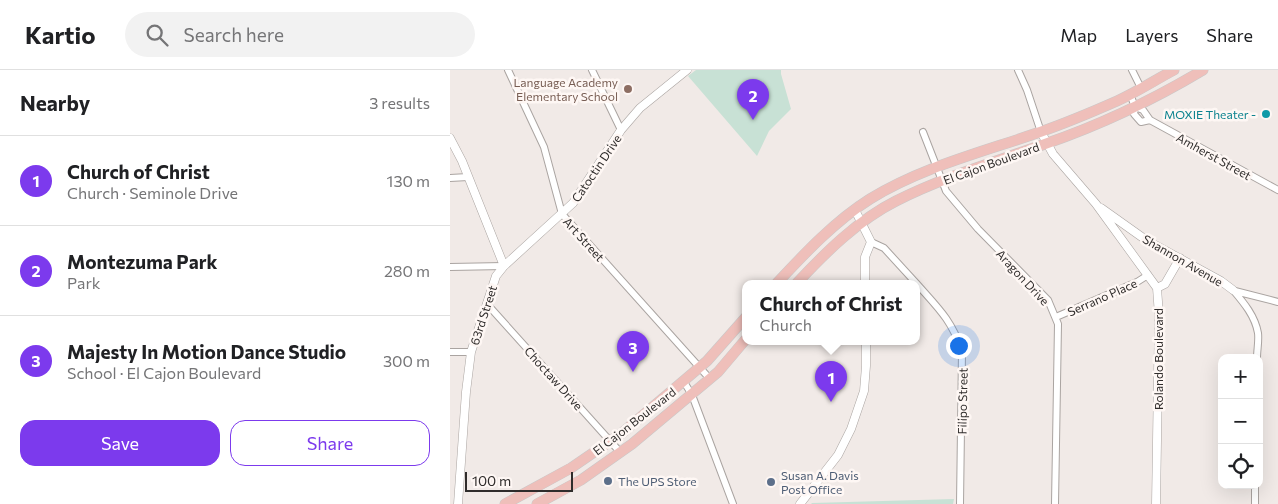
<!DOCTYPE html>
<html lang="en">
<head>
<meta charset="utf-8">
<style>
  body { margin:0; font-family:Commissioner,sans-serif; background:#f2f2f2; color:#202124 }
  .controls { position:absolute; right:15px; bottom:15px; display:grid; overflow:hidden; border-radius:10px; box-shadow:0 5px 20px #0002 }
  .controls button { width:45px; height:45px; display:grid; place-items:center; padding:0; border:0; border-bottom:1px solid #e0e0e0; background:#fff; color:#202124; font:25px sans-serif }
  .scale { position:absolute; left:15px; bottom:12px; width:108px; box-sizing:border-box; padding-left:5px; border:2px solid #2f2c2b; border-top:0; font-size:14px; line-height:18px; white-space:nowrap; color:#2f2c2b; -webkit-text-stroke:4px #fef7f4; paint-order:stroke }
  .you { position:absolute; left:508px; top:275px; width:18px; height:18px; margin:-12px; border:4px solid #fff; border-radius:50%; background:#1a73e8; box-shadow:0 0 0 8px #1a73e833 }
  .badge { display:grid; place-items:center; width:32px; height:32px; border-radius:50%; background:#7c3aed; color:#fff; font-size:16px; font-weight:700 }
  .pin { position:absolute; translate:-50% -41px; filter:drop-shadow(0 1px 2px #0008) }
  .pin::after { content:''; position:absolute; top:26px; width:18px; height:15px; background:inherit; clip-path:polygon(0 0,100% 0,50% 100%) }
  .popup { position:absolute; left:292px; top:210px; width:178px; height:65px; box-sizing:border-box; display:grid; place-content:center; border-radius:10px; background:#fff; filter:drop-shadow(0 1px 4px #0005); font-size:16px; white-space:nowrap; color:#757577 }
  .popup b { font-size:19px; color:#202124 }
  .popup::after { content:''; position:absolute; left:50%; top:100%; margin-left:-10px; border:10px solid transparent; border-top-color:#fff }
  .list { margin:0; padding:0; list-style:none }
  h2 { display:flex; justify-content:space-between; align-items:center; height:65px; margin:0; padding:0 20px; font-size:21px }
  h2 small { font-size:16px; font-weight:400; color:#757577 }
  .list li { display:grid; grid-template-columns:32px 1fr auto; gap:15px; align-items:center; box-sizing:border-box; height:90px; padding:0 20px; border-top:1px solid #e0e0e0 }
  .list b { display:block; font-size:19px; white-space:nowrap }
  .list p { margin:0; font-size:16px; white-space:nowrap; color:#757577 }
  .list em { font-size:16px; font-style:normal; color:#757577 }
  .actions { display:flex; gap:10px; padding:15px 20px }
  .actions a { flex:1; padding:11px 0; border:1px solid #7c3aed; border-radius:15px; text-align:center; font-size:18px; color:#7c3aed }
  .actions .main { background:#7c3aed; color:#fff }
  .icon { flex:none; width:28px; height:28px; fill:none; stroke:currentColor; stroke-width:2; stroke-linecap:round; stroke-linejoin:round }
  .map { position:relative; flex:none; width:828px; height:434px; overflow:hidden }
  header { display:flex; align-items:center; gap:30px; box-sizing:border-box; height:70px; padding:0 25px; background:#fff; border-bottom:1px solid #e0e0e0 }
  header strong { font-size:24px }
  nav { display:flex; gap:28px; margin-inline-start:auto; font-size:18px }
  .search { width:350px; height:45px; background:#f2f2f2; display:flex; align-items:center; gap:12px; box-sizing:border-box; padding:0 18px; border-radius:28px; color:#757577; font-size:19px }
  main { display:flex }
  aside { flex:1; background:#fff }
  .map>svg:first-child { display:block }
</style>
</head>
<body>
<header>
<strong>Kartio</strong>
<div class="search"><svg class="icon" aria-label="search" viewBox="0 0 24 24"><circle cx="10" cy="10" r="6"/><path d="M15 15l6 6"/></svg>Search here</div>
<nav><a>Map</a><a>Layers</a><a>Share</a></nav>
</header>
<main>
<aside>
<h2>Nearby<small>3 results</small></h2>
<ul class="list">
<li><span class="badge">1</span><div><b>Church of Christ</b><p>Church · Seminole Drive</p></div><em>130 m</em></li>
<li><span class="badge">2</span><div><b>Montezuma Park</b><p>Park</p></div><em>280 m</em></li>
<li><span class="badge">3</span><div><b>Majesty In Motion Dance Studio</b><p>School · El Cajon Boulevard</p></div><em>300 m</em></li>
</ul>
<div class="actions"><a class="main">Save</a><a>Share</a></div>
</aside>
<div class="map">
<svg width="828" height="434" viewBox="0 0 828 434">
  <rect width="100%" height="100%" fill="#f1eae7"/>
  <!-- green -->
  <path fill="#c8e1d5" d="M 246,0 L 331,0 L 331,4 L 341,39 L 319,61 L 307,86 L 238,6 Z
    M 504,429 L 503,434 L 361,434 L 362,433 Z"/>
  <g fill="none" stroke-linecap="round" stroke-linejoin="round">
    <defs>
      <path id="minor" d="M 58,0 L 94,77 L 112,144 L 260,309
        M 142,0 L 171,60
        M 568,0 L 577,20 L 591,62
        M 682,0 L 691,18
        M 680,24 L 685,37 L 684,44 L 691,52 L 700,50
        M 685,37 L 693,40 L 700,50 L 828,120
        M 473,62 L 496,121 L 528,159 L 598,230 L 608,254 L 605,434
        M 0,108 L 18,107
        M 421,172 L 434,178 L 466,213
        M 0,197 L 54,196
        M 466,213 C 488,238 501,249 512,281 L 510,434
        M 783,220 C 794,233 805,246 808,263 C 809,271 807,280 807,288
        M 785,221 L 828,232
        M 37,234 L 170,382
        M 606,247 L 687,212 L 698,205
        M 0,282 L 21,282
        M 234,312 L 242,325 L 283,434
        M 805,434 L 805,415"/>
      <path id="tertiary" d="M 591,62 L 603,84 L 646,134 L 707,218 L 709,245 L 706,434
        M 0,68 L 12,91 L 54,196
        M 651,138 L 696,170 L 771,211 L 783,220
        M 405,140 L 421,172 L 415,187 L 415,213
        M 707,218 L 715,214 L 730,188
        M 8,434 L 16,322 L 21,282 L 46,206 L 54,196 L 123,133 L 171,60 L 190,38 L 237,0
        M 350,434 L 388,385 L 401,359 L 414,321 L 416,296 L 416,271"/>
      <path id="primary" d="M 327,213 C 355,183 385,151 420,129 C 472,97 533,82 590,62 C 616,53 642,42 667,31 C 687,22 705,10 724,0
        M 347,213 C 375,183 408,150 446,131 C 493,107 545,92 595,74 C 650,55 703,30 753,0
        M 55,434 L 121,398 L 172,363 L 257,291 L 296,247
        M 87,434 L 131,410 L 182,374 L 268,302 L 296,269"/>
    </defs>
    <!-- minor casing -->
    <use href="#minor" stroke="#aaa4a1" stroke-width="8"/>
    <!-- tertiary casing -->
    <use href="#tertiary" stroke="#aaa4a1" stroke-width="9"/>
    <!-- primary casing -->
    <use href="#primary" stroke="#c9c8c8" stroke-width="11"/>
    <!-- minor -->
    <use href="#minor" stroke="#fff" stroke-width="6"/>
    <!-- tertiary -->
    <use href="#tertiary" stroke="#fff" stroke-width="8"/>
    <!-- primary -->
    <use href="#primary" stroke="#efbfba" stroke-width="10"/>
  </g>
  <!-- markers -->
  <circle fill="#8d6e63" stroke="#fef7f4" stroke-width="2" cx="178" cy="19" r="5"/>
  <circle fill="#0f9aa8" stroke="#fef7f4" stroke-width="2" cx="816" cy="44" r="5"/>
  <g fill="#5c6f8a" stroke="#fef7f4" stroke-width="2">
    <circle cx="158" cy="411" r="5"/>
    <circle cx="321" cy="412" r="5"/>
  </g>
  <g text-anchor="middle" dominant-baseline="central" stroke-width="5" stroke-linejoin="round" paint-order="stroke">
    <!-- education labels -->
    <g font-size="12" fill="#785e54" stroke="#fef7f4" text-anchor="end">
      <text x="168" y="12">Language Academy<tspan x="168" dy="14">Elementary School</tspan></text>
    </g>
    <!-- culture labels -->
    <g font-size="12" fill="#0d838f" stroke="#fef7f4" text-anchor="end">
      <text x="806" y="44">MOXIE Theater -</text>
    </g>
    <!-- street labels -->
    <g font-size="12" fill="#2f2c2b" stroke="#fef7f4">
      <text transform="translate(764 86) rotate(29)">Amherst Street</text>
      <text transform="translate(541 93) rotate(-20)">El Cajon Boulevard</text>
      <text transform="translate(146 98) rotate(-56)">Catoctin Drive</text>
      <text transform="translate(134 169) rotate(48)">Art Street</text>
      <text transform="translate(733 190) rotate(30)">Shannon Avenue</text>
      <text transform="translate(573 207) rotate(47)">Aragon Drive</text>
      <text transform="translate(652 227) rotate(-24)">Serrano Place</text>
      <text transform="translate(33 245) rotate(-72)">63rd Street</text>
      <text transform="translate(708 289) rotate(-90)">Rolando Boulevard</text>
      <text transform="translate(104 308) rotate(48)">Choctaw Drive</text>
      <text transform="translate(512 331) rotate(-89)">Filipo Street</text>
      <text transform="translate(184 351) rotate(-38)">El Cajon Boulevard</text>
    </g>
    <!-- service labels -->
    <g font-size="12" fill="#4e5e75" stroke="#fef7f4" text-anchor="start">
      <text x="331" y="405">Susan A. Davis<tspan x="331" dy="14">Post Office</tspan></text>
      <text x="168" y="411">The UPS Store</text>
    </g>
  </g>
</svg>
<div class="controls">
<button>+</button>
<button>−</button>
<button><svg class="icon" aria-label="locate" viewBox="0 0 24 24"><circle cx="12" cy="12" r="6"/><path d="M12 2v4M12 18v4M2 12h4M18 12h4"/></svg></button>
</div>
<div class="scale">100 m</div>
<div class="you"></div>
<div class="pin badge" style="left:381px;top:332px">1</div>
<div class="popup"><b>Church of Christ</b>Church</div>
<div class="pin badge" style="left:303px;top:50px">2</div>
<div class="pin badge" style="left:183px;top:302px">3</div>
</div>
</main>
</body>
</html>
